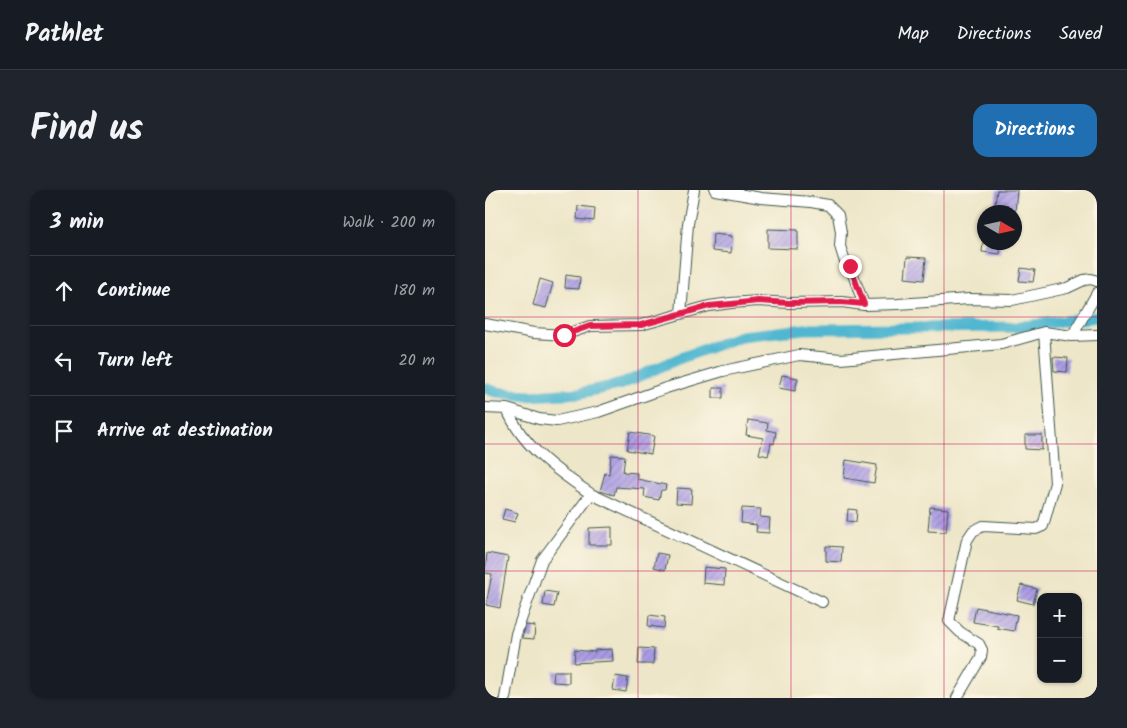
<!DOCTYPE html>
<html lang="en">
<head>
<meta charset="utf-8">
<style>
  body { margin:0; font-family:Kalam,sans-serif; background:#20242c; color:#f1f3f6 }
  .controls { position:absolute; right:15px; bottom:15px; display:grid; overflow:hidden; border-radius:10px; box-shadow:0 1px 4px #0004 }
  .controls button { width:45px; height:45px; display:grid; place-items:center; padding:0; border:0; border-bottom:1px solid #363941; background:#171b24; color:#f1f3f6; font:25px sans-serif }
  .compass { position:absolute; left:492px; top:15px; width:45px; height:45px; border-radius:50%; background:#171b24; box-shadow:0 1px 4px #0004; rotate:99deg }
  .stop { position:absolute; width:15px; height:15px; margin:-11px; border:4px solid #e11d48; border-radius:50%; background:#fff }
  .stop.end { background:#e11d48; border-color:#fff; box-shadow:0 1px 5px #0008 }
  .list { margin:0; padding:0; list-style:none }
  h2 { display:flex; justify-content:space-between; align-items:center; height:65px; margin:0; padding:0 20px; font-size:21px }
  h2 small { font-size:16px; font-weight:400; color:#9ea1a6 }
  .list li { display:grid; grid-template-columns:32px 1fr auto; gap:15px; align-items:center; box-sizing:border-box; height:70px; padding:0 20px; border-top:1px solid #363941 }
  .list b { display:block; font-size:19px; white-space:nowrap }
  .list em { font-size:16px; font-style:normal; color:#9ea1a6 }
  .icon { flex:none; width:28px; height:28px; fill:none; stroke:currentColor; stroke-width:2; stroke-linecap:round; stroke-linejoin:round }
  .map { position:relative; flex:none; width:612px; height:508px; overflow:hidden; border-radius:15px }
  header { display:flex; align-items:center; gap:30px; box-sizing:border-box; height:70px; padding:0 25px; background:#171b24; border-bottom:1px solid #363941 }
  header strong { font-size:24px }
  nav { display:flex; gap:28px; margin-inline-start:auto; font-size:18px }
  .intro { display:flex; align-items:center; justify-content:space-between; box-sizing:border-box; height:120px; padding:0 30px }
  h1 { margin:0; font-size:35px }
  .button { padding:12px 22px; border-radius:15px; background:#1f6fb2; color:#fff; font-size:18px; font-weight:700 }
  main { display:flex; gap:30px; padding:0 30px }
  aside { flex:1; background:#171b24; border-radius:15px; box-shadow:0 1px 4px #0004 }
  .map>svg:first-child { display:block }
</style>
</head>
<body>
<header>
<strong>Pathlet</strong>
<nav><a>Map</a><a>Directions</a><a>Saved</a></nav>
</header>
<div class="intro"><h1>Find us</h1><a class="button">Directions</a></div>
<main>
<aside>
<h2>3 min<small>Walk · 200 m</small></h2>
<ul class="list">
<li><svg class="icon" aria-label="ahead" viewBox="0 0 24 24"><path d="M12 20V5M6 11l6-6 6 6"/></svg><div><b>Continue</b></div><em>180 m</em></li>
<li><svg class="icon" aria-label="left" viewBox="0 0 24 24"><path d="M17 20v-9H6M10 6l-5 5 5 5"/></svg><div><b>Turn left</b></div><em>20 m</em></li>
<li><svg class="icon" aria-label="arrive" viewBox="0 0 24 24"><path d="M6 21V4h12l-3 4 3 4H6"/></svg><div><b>Arrive at destination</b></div></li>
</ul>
</aside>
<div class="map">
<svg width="612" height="508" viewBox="0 0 612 508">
  <defs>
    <pattern id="building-hatch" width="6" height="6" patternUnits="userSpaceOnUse" patternTransform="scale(1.25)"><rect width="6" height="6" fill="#ab9be6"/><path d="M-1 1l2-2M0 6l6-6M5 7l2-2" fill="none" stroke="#8b80bb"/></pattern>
  </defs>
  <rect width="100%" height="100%" fill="#fcf5e5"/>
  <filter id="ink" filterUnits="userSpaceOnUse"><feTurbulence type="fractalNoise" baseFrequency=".02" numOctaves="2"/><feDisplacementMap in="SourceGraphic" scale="10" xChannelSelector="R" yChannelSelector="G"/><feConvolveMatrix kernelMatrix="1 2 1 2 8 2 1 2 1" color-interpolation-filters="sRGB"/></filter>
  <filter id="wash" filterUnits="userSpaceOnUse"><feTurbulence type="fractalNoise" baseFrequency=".0096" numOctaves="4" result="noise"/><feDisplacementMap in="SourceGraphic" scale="20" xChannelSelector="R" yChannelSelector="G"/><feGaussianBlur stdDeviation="1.12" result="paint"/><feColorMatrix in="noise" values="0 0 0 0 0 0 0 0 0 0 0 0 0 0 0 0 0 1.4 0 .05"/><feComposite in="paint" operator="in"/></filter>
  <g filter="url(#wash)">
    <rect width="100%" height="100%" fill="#ede6c8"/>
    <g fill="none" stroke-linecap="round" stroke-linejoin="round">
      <!-- canal -->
      <path stroke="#51b7d0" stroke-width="11" d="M 0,198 L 11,202 L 43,206 L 95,203 L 137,194 L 193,169 L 256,146 L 320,139 L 532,137 L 612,127"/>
    </g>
    <g id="blocks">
      <!-- building -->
      <path fill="url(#building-hatch)" d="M 512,0 L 532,0 L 530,22 L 509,20 Z
        M 93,16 L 110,18 L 109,31 L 92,29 Z
        M 283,39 L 313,40 L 313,59 L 283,58 Z
        M 228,44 L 247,46 L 246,63 L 227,61 Z
        M 498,52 L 516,52 L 515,64 L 497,62 Z
        M 422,67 L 441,68 L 439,90 L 420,88 Z
        M 536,78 L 550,80 L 548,92 L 534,91 Z
        M 81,85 L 95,87 L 94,99 L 80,98 Z
        M 55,89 L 68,93 L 61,118 L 48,115 Z
        M 568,167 L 583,168 L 582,182 L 569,181 Z
        M 297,185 L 313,188 L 310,201 L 294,198 Z
        M 228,198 L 238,198 L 238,208 L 228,208 Z
        M 263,230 L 283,233 L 282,240 L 291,242 L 289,254 L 286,253 L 283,266 L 274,264 L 278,248 L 261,245 Z
        M 145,242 L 169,246 L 166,264 L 142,260 Z
        M 540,245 L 557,245 L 557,260 L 540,259 Z
        M 126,265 L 140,266 L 138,282 L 152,283 L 152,289 L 181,295 L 180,300 L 176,300 L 174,310 L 159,307 L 160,299 L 131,297 L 129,305 L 115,301 L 120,283 L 124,284 Z
        M 361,270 L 392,275 L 389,293 L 359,288 Z
        M 192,298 L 207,299 L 206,314 L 191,313 Z
        M 445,317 L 463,319 L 461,342 L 443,341 Z
        M 257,318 L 276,319 L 275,327 L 285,328 L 284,343 L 271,342 L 272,335 L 256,333 Z
        M 20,319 L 33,323 L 30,332 L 17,329 Z
        M 363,319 L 372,320 L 371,332 L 362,331 Z
        M 127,337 L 127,355 L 104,355 L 104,338 Z
        M 341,356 L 357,357 L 356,372 L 341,371 Z
        M 2,363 L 23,367 L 15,418 L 1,415 L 7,384 L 0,383 Z
        M 172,363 L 183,365 L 180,380 L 169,377 Z
        M 219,377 L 240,379 L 239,395 L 218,393 Z
        M 536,395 L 552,399 L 548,414 L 532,410 Z
        M 60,401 L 72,403 L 69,417 L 58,415 Z
        M 491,417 L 532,425 L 529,441 L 512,438 L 513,436 L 488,432 Z
        M 164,425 L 180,427 L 179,438 L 163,436 Z
        M 41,435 L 50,436 L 49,449 L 37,448 Z
        M 154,458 L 169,459 L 168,474 L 153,474 Z
        M 127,459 L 128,471 L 89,473 L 90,460 L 110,462 L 110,460 Z
        M 69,481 L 84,481 L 84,493 L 68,492 Z
        M 130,486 L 143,488 L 141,502 L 128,500 Z"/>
    </g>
  </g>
  <g filter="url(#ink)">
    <use href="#blocks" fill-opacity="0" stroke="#3e564a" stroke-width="1"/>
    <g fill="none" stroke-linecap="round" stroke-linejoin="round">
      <defs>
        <path id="minor" d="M 230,0 L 276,8 L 326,12 L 343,15 L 353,25 L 356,42 L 355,56 L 359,69 L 365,76 L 379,115
          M 196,124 L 203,34 L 209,0
          M 0,134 L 49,143 L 79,145 L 105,136 L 156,135 L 224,116 L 246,113 L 273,111 L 304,113 L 357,112 L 379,115 L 413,114 L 484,109 L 527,110 L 582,98 L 599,90 L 606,89 L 612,91
          M 587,146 L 612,103
          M 0,218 L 22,219 L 54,229 L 72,231 L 113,222 L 181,198 L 238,181 L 314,165 L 356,169 L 516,154 L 559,142 L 587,146 L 612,145
          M 22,219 C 37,257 74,282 106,304 L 337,412
          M 20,508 L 31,444 L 57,370 L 106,304
          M 472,508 L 496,467 L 497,460 L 494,454 L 475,442 L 464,431 L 482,350 L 488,341 L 498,336 L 551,339 L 558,336 L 570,293 L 559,142"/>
      </defs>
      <!-- minor casing -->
      <use href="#minor" stroke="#3e564a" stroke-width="12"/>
      <!-- minor -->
      <use href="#minor" stroke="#fff" stroke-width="10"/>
    </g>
  </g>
  <g fill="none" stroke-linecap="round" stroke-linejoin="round" filter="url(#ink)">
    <!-- route -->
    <path stroke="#e11d48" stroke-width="6" d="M 79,145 L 105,136 L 156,135 L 224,116 L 246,114 L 273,111 L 304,113 L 356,112 L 379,114 L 365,76"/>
  </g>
  <!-- grid -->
  <path fill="none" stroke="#c2185b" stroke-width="1" stroke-opacity="0.55" d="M 153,0 L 153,508M 306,0 L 306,508M 459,0 L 459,508M 0,127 L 612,127M 0,254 L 612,254M 0,381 L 612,381"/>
</svg>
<div class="controls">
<button>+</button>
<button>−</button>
</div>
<svg class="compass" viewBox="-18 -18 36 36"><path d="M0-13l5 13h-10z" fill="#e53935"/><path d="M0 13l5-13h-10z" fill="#9ea1a6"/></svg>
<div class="stop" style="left:79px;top:145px"></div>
<div class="stop end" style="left:365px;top:76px"></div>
</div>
</main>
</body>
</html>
